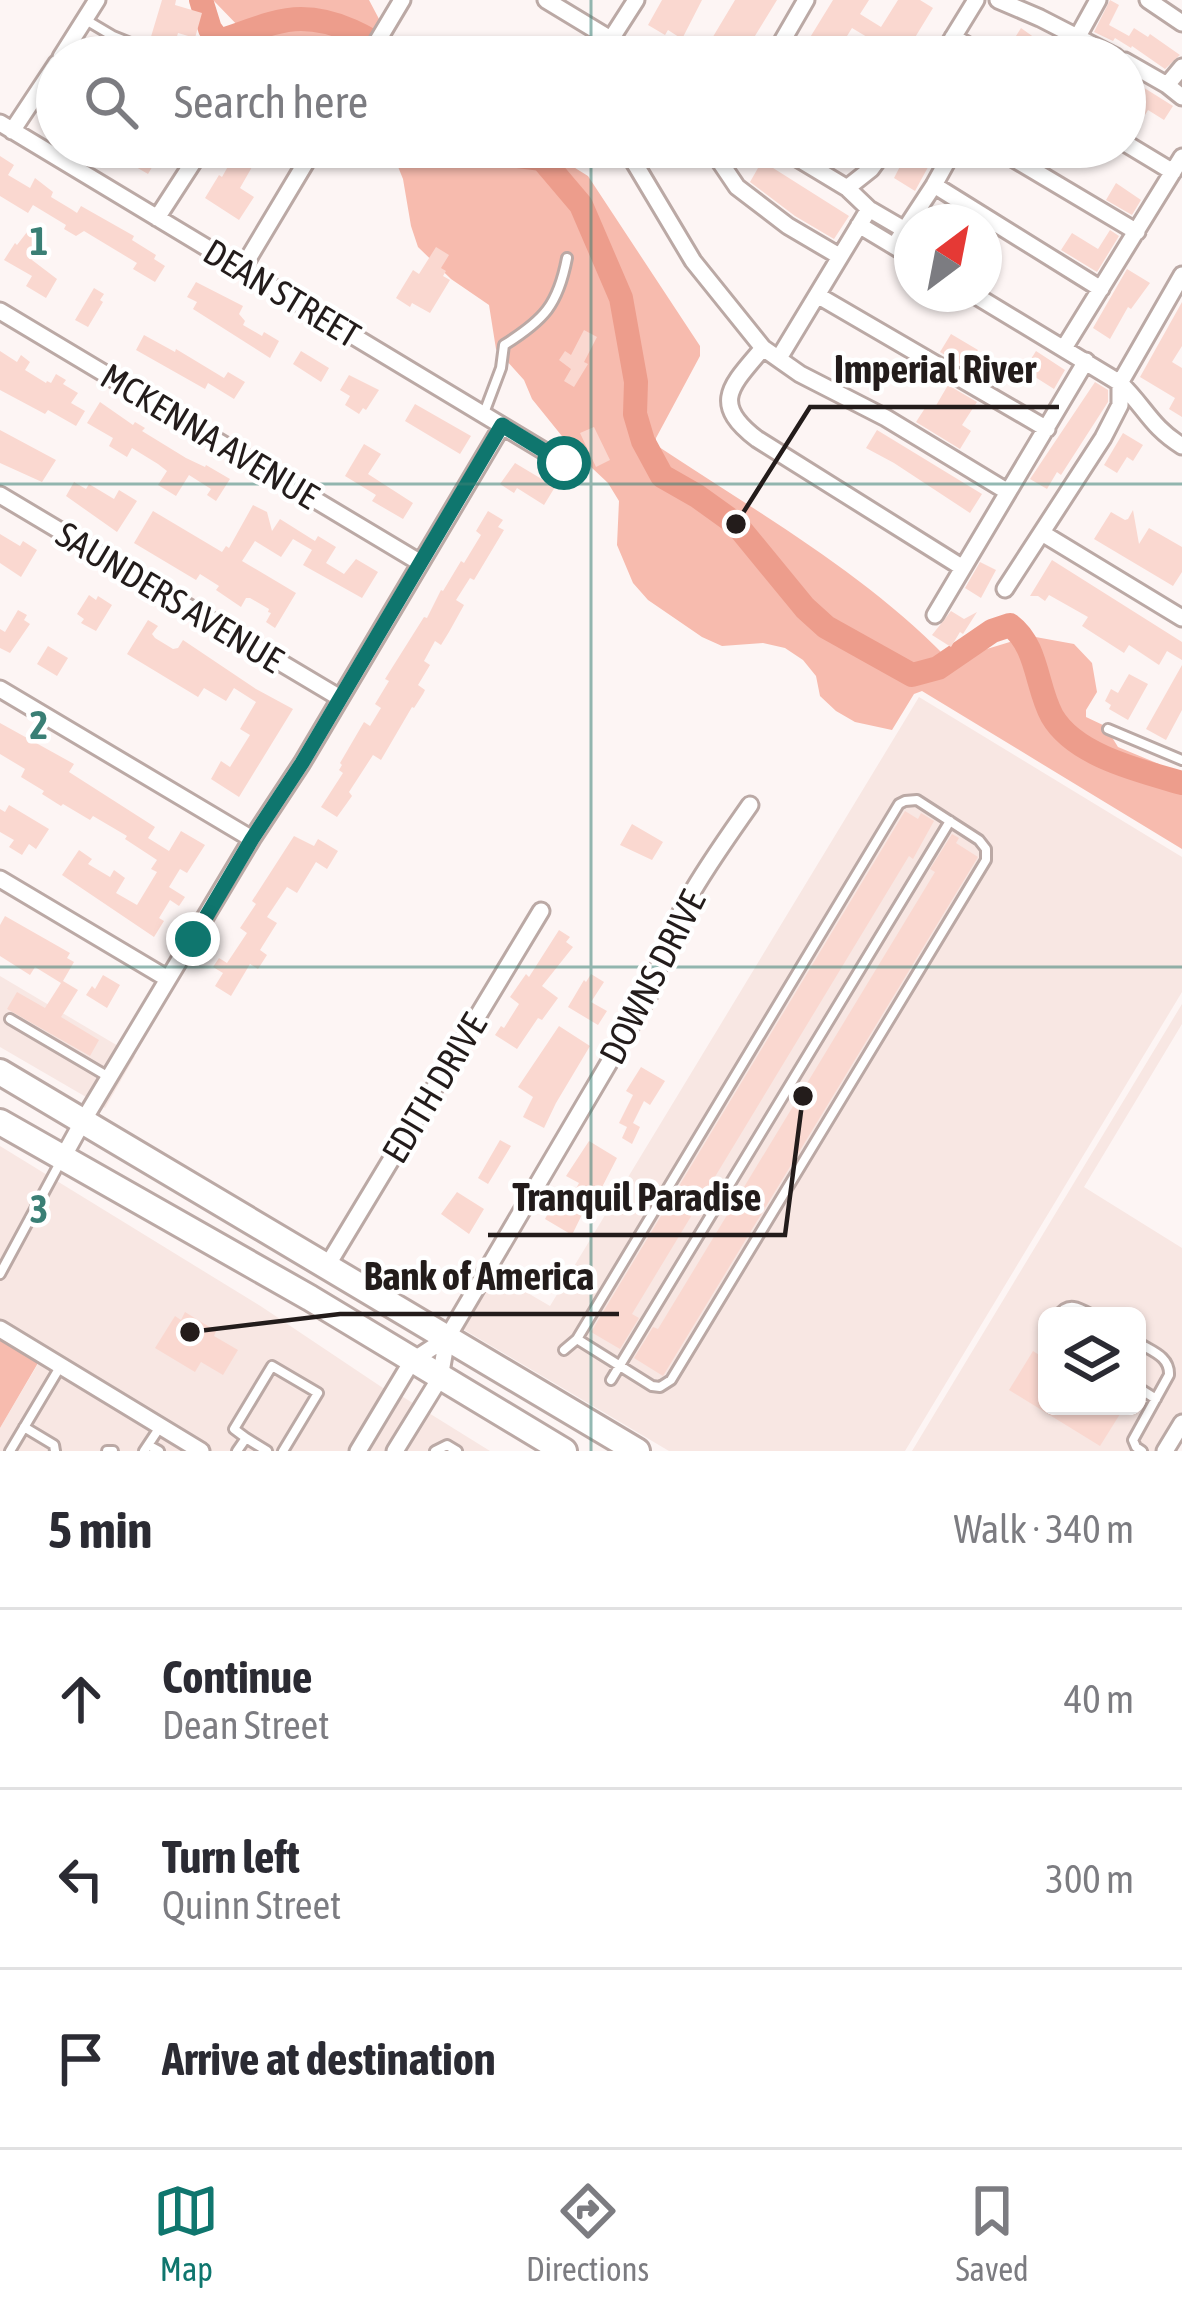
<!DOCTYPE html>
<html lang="en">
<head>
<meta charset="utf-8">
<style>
  body { margin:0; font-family:"Asap Condensed",sans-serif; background:#f2f2f3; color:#2b2b33 }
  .controls { position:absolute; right:36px; bottom:36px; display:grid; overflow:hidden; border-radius:18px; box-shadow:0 3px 9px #0004 }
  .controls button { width:108px; height:108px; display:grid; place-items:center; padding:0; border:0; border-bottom:3px solid #e1e1e2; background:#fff; color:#2b2b33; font:60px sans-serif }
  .compass { position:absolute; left:894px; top:204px; width:108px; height:108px; border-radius:50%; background:#fff; box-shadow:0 3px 9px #0004; rotate:32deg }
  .stop { position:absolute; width:36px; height:36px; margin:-27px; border:9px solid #0f766e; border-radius:50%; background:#fff }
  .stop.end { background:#0f766e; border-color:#fff; box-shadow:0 3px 12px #0008 }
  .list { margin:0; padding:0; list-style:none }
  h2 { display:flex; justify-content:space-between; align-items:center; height:156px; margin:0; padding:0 48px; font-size:51px }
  h2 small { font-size:39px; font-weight:400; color:#7c7c81 }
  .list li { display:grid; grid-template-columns:78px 1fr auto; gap:36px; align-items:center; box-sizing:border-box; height:180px; padding:0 48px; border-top:3px solid #e1e1e2 }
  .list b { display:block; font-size:45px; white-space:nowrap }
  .list p { margin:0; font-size:39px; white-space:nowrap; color:#7c7c81 }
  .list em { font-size:39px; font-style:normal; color:#7c7c81 }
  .icon { flex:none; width:66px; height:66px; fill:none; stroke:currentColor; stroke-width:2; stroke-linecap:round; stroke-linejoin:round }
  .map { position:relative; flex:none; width:1182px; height:1451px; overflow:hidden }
  .search { position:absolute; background:#fff; box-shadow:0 3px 9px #0004; left:36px; right:36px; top:36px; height:132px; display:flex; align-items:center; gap:30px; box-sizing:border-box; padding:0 42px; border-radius:66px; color:#7c7c81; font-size:45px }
  .sheet { height:696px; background:#fff }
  nav { display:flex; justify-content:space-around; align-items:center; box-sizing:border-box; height:168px; border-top:3px solid #e1e1e2; background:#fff; font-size:33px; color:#7c7c81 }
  nav a { display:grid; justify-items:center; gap:6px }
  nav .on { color:#0f766e }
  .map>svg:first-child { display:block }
</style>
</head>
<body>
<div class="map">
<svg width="1182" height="1451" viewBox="0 0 1182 1451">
  <rect width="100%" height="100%" fill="#fdf5f4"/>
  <!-- built -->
  <path fill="#f8e7e3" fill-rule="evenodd" d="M 919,697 L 1182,857 L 1182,992 L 905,1451 L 669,1451 L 461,1328 L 495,1274 L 550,1306 Z
    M 0,976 L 135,1056 L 105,1108 L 0,1047 Z
    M 1182,1004 L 1182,1024 L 1084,1187 L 1182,1248 L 1182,1437 L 1174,1451 L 912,1451 ZM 1047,1316 L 1137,1316 L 1137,1406 L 1047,1406 Z
    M 0,1146 L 262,1307 L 383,1388 L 387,1387 L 490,1451 L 0,1451 L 0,1428 L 45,1352 L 0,1324 Z"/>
  <!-- green -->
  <path fill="#f7bbae" d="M 213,0 L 369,0 L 388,36 C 417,35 438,45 464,57 L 284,57 L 245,33 Z
    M 390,147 L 547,147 L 551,153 L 588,176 L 700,346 L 700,356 L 656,438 L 656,445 C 755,511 862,571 945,656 L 977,652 L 1030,636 L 1074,644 L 1092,663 L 1097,692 L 1086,710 L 1086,717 L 1105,726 L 1118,747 L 1159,764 L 1182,790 L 1182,849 L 922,691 L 914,694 L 892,730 L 855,722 L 836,711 L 820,696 L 816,676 L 803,660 L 785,648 L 763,643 L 722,646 L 702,637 L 648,600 L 633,583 L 617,545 L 619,501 L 608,483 L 574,451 L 532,399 L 524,380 L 496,349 L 489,305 L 451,279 L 418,247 L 411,226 L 403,179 Z
    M 0,1324 L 45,1351 L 0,1428 Z"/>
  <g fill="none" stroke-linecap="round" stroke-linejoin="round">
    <!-- river -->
    <path stroke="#ed9d8c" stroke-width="24" d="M 201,0 L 210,29 L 219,41 C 245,33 275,19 301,19 C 337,19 369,38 397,57
      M 493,147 L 501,154 L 542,159 L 581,205 L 621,298 L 636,382 L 635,414 L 643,441 L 662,476 L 697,496 L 736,524 L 805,608 L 826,627 L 912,675 L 938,668 L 992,631 L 1010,625 C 1038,646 1036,687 1052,716 C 1075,756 1141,771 1182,783"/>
  </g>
  <!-- building -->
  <path fill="#fad8d0" d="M 162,0 L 176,0 L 175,5 L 202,13 L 195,38 L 178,33 L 174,47 L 150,40 Z
    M 662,0 L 702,0 L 682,39 L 668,30 L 665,35 L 648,25 Z
    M 735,0 L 777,0 L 742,57 L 717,57 L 705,50 Z
    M 833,0 L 869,0 L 860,14 L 881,27 L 898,0 L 920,0 L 933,8 L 903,57 L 861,57 L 872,40 L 852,28 L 834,57 L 798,57 Z
    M 1110,0 L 1119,5 L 1109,25 L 1129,36 L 1134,28 L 1148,37 L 1150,34 L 1180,55 L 1165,69 L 1132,46 L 1131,48 L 1115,38 L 1113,41 L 1094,32 Z
    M 1021,28 L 1035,38 L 1023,57 L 1013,57 L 1006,52 Z
    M 1130,79 L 1173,106 L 1164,120 L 1148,110 L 1145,115 L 1125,100 L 1125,86 Z
    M 132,147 L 164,147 L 148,174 L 124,160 Z
    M 239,147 L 249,147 L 260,153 L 240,188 L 254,197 L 239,220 L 205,198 L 219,175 L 222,177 Z
    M 910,147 L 939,147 L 915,191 L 894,178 Z
    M 0,156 L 14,165 L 8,175 L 30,188 L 35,178 L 53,192 L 51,197 L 71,209 L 77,213 L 81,206 L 134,236 L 132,240 L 156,255 L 154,259 L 165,266 L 155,282 L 133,269 L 137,263 L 84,231 L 76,236 L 64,229 L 66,225 L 33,205 L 28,213 L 0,196 Z
    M 762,161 L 849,216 L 834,239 L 795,216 L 750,182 Z
    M 1116,183 L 1141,200 L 1132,215 L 1106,200 Z
    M 1110,230 L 1119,236 L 1097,272 L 1061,250 L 1072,233 L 1098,249 Z
    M 27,232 L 43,243 L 32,260 L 57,279 L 46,298 L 26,286 L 32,276 L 4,260 L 15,243 L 17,245 Z
    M 436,247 L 449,255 L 441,268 L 446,271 L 443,276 L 450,280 L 430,313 L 412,303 L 410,307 L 396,298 L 413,270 L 419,274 Z
    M 1127,269 L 1150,283 L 1131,309 L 1128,307 L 1110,339 L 1093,328 Z
    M 196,282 L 243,306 L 239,314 L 245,321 L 243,325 L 262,336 L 264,332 L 279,341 L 270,358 L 193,309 L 197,302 L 187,297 Z
    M 94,288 L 104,294 L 100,300 L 103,302 L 88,327 L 75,320 Z
    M 1182,302 L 1182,346 L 1172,362 L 1182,368 L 1182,417 L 1169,409 L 1175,398 L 1140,377 Z
    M 584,330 L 597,337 L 584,362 L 588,364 L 574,387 L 564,381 L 571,369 L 559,360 L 565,351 L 571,355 Z
    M 951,334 L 978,350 L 967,368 L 940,352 Z
    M 144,335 L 175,352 L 176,349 L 224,378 L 228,372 L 245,382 L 234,399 L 208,383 L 205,389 L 136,350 Z
    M 0,351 L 17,362 L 21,355 L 30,362 L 25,370 L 46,383 L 47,381 L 51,383 L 56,374 L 66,380 L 63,384 L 78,393 L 71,403 L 85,411 L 76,426 L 48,410 L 45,414 L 0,390 Z
    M 301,351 L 329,368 L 321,382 L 293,364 Z
    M 1036,351 L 1065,370 L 1054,389 L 1024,370 Z
    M 349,375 L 379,390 L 366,410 L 363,408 L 359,414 L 345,405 L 350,396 L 340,390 Z
    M 1095,382 L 1108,390 L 1108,402 L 1061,475 L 1057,472 L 1047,489 L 1030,479 Z
    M 948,385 L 977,402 L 962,425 L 971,431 L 960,449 L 916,422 L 927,405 L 934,409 Z
    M 100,402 L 133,425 L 135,422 L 145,428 L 142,431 L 186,458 L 205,467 L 206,465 L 230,479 L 216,501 L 207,495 L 211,489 L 189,475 L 176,496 L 158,485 L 167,471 L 158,464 L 132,448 L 127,457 L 109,446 L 113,438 L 87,423 Z
    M 415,404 L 471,436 L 460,454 L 405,421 Z
    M 594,427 L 610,460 L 596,467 L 580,433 Z
    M 0,430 L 56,460 L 42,482 L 0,463 Z
    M 877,430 L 982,494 L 970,513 L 894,463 L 866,448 Z
    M 1123,433 L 1143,445 L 1133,461 L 1127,457 L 1117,473 L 1104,465 Z
    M 364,444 L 381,454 L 368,474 L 413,503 L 403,519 L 372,501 L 376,495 L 345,476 Z
    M 515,463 L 555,487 L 544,505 L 517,488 L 514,493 L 500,484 Z
    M 74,482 L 86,489 L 89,484 L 114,499 L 119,490 L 137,501 L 117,532 L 66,496 Z
    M 253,505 L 267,512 L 272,531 L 280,519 L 315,541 L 318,536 L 336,547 L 326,563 L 344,574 L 356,559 L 378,572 L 362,598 L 303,565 L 312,550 L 293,539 L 281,557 L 255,541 L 242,561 L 296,593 L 275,628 L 266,622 L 271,613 L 268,612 L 269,609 L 250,598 L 246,598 L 241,607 L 216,590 L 219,586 L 200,574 L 196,580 L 134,543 L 153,511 L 222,552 L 226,546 L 229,548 Z
    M 1133,510 L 1139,544 L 1149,528 L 1182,547 L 1182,572 L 1173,586 L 1094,539 L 1111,512 L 1125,520 L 1128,519 Z
    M 488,511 L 503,520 L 498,527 L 504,530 L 474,580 L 470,578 L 456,600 L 464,605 L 449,632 L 441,645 L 435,641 L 424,661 L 430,665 L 418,685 L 425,690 L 423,694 L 414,708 L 412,707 L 381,760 L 373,755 L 349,792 L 352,796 L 337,817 L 321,807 L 343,773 L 339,770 L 342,765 L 340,763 L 364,722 L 370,726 L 381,708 L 375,704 L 389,681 L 385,679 L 424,617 L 427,618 L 441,590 L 443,591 L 461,561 L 464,563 L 481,535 L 476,531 Z
    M 0,534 L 20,546 L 23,541 L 37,550 L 21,577 L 0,563 Z
    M 1052,560 L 1182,642 L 1182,660 L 1167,651 L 1159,665 L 1129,645 L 1124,653 L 1082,626 L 1088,617 L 1049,595 L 1045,601 L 1038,596 L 1030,596 Z
    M 980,562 L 996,570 L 981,598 L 965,588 Z
    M 89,595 L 96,600 L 98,596 L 112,605 L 96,631 L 81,623 L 84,619 L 77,614 Z
    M 18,610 L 27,615 L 24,620 L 30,624 L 10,653 L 0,648 L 0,629 L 5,632 Z
    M 951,611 L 964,619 L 977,612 L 963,634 L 960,632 L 951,647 L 932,635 Z
    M 148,620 L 158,626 L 152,634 L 155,638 L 173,649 L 178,648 L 183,640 L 256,689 L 293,709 L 239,797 L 211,779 L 221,761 L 230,767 L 250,735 L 240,729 L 256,702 L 234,688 L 226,701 L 204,688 L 198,697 L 127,654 Z
    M 48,646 L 68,658 L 57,676 L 37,664 Z
    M 1182,665 L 1182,710 L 1166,740 L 1146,729 Z
    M 1129,674 L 1148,684 L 1128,720 L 1109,709 L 1111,705 L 1105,701 L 1111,689 L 1118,693 Z
    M 0,723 L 74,764 L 69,772 L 155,827 L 148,838 L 169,851 L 181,831 L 205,845 L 187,873 L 180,869 L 169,887 L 185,897 L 179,906 L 170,900 L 159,918 L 164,921 L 154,937 L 62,875 L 79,850 L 92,859 L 88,864 L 110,877 L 114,870 L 125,878 L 116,893 L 137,905 L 157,872 L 151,869 L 157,860 L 125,839 L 127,836 L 93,816 L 90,820 L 63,804 L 61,806 L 42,794 L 44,791 L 21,777 L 25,769 L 0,754 Z
    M 9,805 L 49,829 L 36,849 L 29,844 L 22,855 L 9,847 L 14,840 L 0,832 L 0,809 L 5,812 Z
    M 905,811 L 918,819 L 921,813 L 934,821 L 913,859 L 909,856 L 632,1314 L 639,1318 L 620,1349 L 591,1332 Z
    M 632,824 L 663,842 L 652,860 L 620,845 Z
    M 952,834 L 959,838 L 956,843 L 978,857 L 663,1376 L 634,1358 L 653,1327 L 658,1329 L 935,872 L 930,869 Z
    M 294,836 L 314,846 L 318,839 L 338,851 L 327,869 L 316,862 L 297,893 L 287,887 L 267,917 L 277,923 L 260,950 L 267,955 L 258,969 L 250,964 L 231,996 L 215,986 L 223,973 L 213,967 L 219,958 L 227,963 L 247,933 L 240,928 L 256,904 L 252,901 Z
    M 5,916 L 70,953 L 67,958 L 74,962 L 63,981 L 78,990 L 61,1017 L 99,1040 L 90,1056 L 7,1009 L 17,992 L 45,1008 L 61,983 L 35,967 L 30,975 L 0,956 L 0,925 Z
    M 559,930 L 570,937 L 566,942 L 573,947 L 542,986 L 558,998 L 542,1020 L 538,1018 L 517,1049 L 495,1035 L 501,1026 L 504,1028 L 519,1004 L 510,997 L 526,974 L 529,977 Z
    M 591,974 L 604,982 L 591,1002 L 607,1011 L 598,1025 L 568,1007 L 584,980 L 586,982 Z
    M 103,975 L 120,985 L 107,1008 L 86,995 L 92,986 L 95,989 Z
    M 559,1026 L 590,1046 L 556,1103 L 544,1128 L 523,1117 L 533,1097 L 518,1087 Z
    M 641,1067 L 665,1081 L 650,1105 L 644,1101 L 633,1123 L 640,1127 L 632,1144 L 622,1138 L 627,1127 L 619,1123 L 633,1095 L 626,1091 Z
    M 500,1140 L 511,1146 L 488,1184 L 478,1178 Z
    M 589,1141 L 617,1158 L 599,1193 L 594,1190 L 572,1235 L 545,1219 L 557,1196 L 569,1202 L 579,1183 L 566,1176 Z
    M 457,1192 L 484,1209 L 469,1234 L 441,1214 Z
    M 185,1312 L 216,1331 L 214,1336 L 238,1350 L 223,1375 L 201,1362 L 195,1372 L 155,1348 L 175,1316 L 181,1320 Z
    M 1033,1351 L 1047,1360 L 1047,1406 L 1125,1406 L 1100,1446 L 1009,1390 Z"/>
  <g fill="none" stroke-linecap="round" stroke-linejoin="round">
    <defs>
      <path id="lane" d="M 86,20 L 113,36 L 165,57
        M 484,413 L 501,368 L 504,345 C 544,320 558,305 567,258
        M 1108,729 L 1182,760
        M 917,800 L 979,840 L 986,849 L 986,860 L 671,1380 L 660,1387 L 652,1386 L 577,1339 L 899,804 L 905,801 Z
        M 10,1019 L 107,1076
        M 0,1274 L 62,1159
        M 1058,1316 C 1068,1300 1080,1308 1094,1316
        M 1137,1342 C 1151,1351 1170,1356 1169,1375 L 1133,1440 L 1136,1447 L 1142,1451
        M 564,1350 L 577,1339
        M 611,1380 L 950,821
        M 1137,1387 L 1156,1399
        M 24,1427 L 54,1445 L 55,1451
        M 246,1438 L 234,1429 L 272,1366 L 318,1393 L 283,1451
        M 148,1445 L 160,1427
        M 10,1451 L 60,1367
        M 107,1451 L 113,1451
        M 144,1451 L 148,1445 L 159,1451
        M 237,1451 L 246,1438 L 267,1451
        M 435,1451 L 447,1445 L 457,1451"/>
      <path id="street" d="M 546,0 L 640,57
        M 998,0 L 1040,18 L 1116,57
        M 1148,0 L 1182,23
        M 953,37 L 987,57
        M 1077,38 L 1098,0
        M 61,57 L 97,0
        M 368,57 L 402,0
        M 613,57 L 611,39 L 636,0
        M 773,57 L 806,0
        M 941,57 L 976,0
        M 1125,61 L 1167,85 L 1182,97
        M 1167,85 L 1182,67
        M 0,123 L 564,463
        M 12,131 L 57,63
        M 1125,143 L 1173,172
        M 625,147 L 693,261 L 763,348 L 800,374 L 886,418 L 1008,492
        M 710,147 L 737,187 L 788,226 L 839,256
        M 779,147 L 847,188 L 869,209 L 905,230
        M 994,147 L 1137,232
        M 934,185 L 1101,289
        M 847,188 L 871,169 L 887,147
        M 157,218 L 203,147
        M 859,225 L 912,257
        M 894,246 L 934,185 L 955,147
        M 242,269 L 315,147
        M 973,294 L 1120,383 C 1145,407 1151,427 1182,446
        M 817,295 L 1047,429
        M 0,311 L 419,562
        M 763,348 C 731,386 710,403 757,439 L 963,568
        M 1064,348 L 1182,157
        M 779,358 L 869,209
        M 0,495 L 340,698
        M 1042,533 L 1182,618
        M 1005,589 L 1103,438 L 1120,405 L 1120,383 L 1182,275
        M 935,615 L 1086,361
        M 0,689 L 252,839
        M 0,879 L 168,979
        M 62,1159 L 83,1121 L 252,839 L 302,763 L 502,426
        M 327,1266 L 541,911
        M 0,1329 L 201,1451
        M 358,1451 L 412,1361 L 447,1338
        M 395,1451 L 440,1378 L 447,1338 L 653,988 C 667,920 711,861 750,805
        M 1165,1451 L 1182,1423"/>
      <path id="primary" d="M 0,1072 L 637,1451
        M 0,1122 L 310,1298 L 564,1451"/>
    </defs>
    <!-- lane casing -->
    <use href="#lane" stroke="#bba9a5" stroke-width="14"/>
    <!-- street casing -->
    <use href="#street" stroke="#bba9a5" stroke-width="21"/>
    <!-- primary casing -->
    <use href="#primary" stroke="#bba9a5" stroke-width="30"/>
    <!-- lane -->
    <use href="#lane" stroke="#fff" stroke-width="8"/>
    <!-- street -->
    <use href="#street" stroke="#fff" stroke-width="15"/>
    <!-- primary -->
    <use href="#primary" stroke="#fff" stroke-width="24"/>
  </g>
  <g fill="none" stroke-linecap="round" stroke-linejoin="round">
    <!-- route -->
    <path stroke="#0f766e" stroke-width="15" d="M 193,939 L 252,839 L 302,763 L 502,425 L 564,463"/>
  </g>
  <!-- grid -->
  <path fill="none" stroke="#3a7f75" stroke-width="3" stroke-opacity="0.55" d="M 591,0 L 591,57M 591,147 L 591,1451M 0,484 L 1182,484M 0,967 L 1182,967"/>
  <g text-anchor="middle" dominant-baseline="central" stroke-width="9" stroke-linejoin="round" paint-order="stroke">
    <!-- street labels -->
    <g font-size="36" fill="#231c1b" stroke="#fff">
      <text transform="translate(282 293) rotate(31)">DEAN STREET</text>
      <text transform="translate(210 436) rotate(31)">MCKENNA AVENUE</text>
      <text transform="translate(170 597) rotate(31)">SAUNDERS AVENUE</text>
      <text transform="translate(652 977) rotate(-63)">DOWNS DRIVE</text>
      <text transform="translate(434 1088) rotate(-59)">EDITH DRIVE</text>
    </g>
  </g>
  <g font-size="39" text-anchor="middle" font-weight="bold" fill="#3a7f75" stroke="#fff" stroke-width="9" stroke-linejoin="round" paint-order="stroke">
    <text x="39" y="255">1</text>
    <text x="39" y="739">2</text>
    <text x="39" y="1223">3</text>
  </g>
  <!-- callouts -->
  <path fill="none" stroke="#231c1b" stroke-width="4.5" d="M736 524L810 407H1059M803 1096L785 1235H488M190 1332L340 1314H619"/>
  <g fill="#231c1b" stroke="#fff" stroke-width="4.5">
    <circle cx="736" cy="524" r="12"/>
    <circle cx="803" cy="1096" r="12"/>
    <circle cx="190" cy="1332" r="12"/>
  </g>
  <g font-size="39" text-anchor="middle" font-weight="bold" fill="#231c1b" stroke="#fff" stroke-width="9" stroke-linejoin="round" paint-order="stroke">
    <text x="935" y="383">Imperial River</text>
    <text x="637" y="1211">Tranquil Paradise</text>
    <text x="479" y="1290">Bank of America</text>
  </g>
</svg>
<div class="controls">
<button><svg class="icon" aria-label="layers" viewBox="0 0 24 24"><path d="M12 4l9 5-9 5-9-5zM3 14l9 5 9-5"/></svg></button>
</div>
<svg class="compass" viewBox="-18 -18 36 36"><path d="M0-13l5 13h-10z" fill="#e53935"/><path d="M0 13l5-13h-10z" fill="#7c7c81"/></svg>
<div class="stop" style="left:564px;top:463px"></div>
<div class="stop end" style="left:193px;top:939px"></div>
<div class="search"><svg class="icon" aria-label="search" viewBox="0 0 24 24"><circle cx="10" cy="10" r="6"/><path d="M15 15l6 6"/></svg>Search here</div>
</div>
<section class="sheet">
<h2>5 min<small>Walk · 340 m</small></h2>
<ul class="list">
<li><svg class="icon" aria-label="ahead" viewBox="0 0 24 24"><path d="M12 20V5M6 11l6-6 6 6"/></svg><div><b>Continue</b><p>Dean Street</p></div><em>40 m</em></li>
<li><svg class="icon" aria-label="left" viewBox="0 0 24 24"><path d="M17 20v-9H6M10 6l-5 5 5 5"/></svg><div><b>Turn left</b><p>Quinn Street</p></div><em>300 m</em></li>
<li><svg class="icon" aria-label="arrive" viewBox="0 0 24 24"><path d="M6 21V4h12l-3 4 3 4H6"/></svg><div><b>Arrive at destination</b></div></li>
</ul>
</section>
<nav>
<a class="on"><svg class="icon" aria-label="map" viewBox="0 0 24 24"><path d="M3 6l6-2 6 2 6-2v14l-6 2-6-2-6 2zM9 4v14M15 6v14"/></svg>Map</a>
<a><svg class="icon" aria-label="directions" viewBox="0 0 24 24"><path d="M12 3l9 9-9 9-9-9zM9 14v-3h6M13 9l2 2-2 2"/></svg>Directions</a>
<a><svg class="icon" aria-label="saved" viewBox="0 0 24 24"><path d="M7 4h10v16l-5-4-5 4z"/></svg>Saved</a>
</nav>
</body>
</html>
